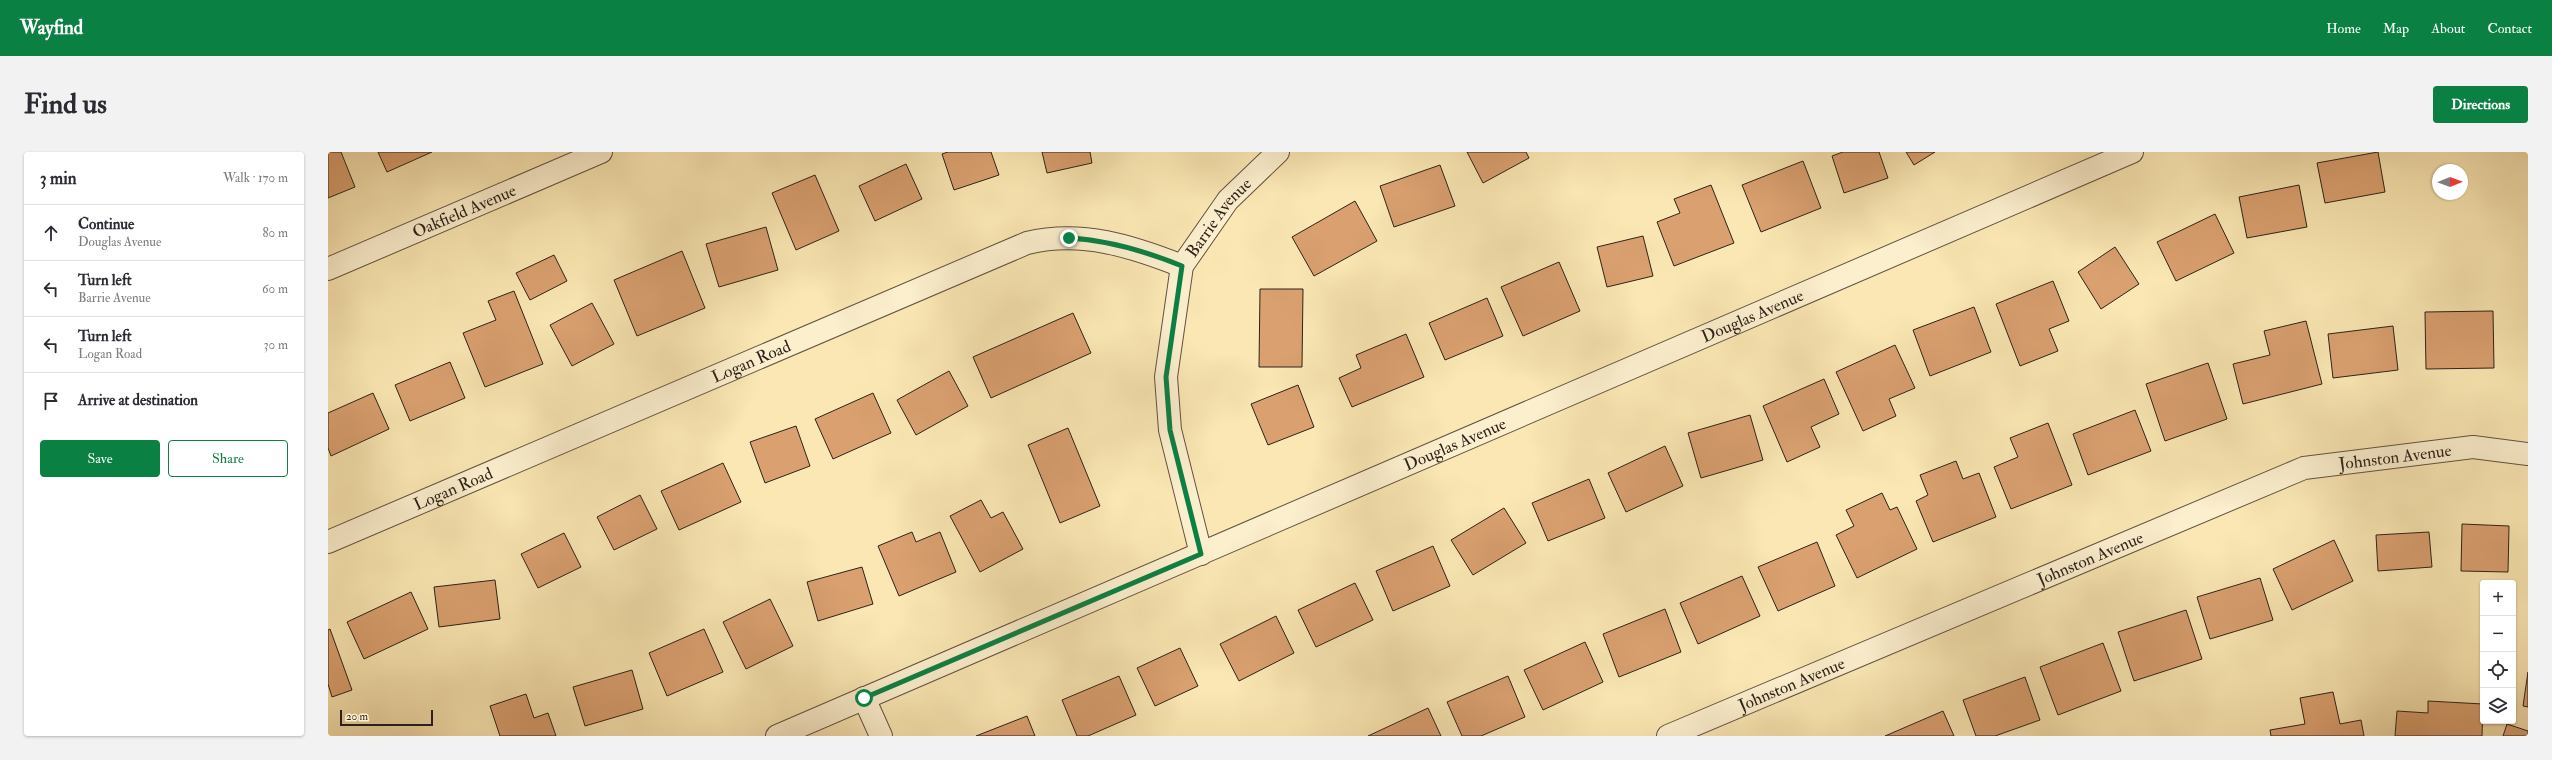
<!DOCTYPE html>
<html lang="en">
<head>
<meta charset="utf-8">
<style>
  body { margin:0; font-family:"IM FELL Double Pica",serif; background:#f2f2f3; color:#2b2b33 }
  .controls { position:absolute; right:12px; bottom:12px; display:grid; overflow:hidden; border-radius:4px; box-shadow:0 1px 3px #0004 }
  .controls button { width:36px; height:36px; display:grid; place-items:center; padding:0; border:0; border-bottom:1px solid #e1e1e2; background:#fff; color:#2b2b33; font:20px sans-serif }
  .compass { position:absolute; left:2104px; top:12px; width:36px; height:36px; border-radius:50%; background:#fff; box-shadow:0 1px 3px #0004; rotate:89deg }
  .scale { position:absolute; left:12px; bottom:10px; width:93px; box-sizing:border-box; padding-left:4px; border:2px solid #2d221b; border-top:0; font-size:11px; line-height:14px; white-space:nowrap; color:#2d221b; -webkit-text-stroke:3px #fcefce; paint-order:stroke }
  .stop { position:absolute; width:12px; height:12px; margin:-9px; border:3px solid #0b8043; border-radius:50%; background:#fff }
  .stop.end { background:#0b8043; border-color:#fff; box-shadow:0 1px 4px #0008 }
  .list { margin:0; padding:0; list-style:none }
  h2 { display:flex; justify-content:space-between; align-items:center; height:52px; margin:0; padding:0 16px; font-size:17px }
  h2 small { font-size:13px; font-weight:400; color:#7c7c81 }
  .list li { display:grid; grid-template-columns:26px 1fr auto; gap:12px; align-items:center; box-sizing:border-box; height:56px; padding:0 16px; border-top:1px solid #e1e1e2 }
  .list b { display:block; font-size:15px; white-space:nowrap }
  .list p { margin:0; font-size:13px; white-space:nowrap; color:#7c7c81 }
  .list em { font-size:13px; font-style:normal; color:#7c7c81 }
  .actions { display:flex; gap:8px; padding:12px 16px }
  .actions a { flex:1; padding:9px 0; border:1px solid #0b8043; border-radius:4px; text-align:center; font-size:14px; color:#0b8043 }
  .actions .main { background:#0b8043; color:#fff }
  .icon { flex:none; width:22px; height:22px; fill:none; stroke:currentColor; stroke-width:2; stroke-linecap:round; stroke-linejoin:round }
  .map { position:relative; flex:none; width:2200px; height:584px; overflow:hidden; border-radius:4px }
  header { display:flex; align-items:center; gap:24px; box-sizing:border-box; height:56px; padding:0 20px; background:#0b8043; color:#fff }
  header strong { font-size:19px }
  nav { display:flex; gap:22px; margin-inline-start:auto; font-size:14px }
  .intro { display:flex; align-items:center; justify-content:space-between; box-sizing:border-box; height:96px; padding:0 24px }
  h1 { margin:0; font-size:28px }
  .button { padding:10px 18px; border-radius:4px; background:#0b8043; color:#fff; font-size:14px; font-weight:700 }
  main { display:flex; gap:24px; padding:0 24px }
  aside { flex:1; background:#fff; border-radius:4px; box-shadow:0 1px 3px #0004 }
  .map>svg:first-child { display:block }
</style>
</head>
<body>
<header>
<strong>Wayfind</strong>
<nav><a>Home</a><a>Map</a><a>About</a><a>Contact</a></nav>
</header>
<div class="intro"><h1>Find us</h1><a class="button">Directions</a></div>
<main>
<aside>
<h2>3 min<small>Walk · 170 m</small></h2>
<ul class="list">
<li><svg class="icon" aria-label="ahead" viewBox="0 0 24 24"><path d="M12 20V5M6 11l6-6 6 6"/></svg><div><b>Continue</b><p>Douglas Avenue</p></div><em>80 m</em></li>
<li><svg class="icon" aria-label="left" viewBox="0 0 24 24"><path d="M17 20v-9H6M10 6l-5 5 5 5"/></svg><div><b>Turn left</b><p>Barrie Avenue</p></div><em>60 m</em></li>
<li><svg class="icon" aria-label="left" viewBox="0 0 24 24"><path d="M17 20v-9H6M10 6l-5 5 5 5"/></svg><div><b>Turn left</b><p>Logan Road</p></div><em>30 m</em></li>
<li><svg class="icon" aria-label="arrive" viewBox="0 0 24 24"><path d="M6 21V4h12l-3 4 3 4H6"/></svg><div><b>Arrive at destination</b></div></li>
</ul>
<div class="actions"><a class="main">Save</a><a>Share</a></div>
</aside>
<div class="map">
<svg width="2200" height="584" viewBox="0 0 2200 584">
  <rect width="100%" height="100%" fill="#fae7b3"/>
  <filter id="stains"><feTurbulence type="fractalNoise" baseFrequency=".005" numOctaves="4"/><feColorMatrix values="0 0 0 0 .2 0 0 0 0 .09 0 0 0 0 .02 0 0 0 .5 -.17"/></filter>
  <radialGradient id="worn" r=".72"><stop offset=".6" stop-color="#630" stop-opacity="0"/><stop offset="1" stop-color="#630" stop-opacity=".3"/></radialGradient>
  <!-- building -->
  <path fill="#daa070" stroke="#2d221b" d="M 0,0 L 13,0 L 27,35 L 0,46 Z
    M 50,0 L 104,0 L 59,20 Z
    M 620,0 L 663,0 L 671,23 L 626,38 L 614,2 Z
    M 714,0 L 762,0 L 764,11 L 719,21 Z
    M 1139,0 L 1198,0 L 1201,6 L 1155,31 Z
    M 1515,0 L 1551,0 L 1560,26 L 1516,41 L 1504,4 Z
    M 1578,0 L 1607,0 L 1586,13 Z
    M 2050,0 L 2057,40 L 1997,51 L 1989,11 Z
    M 1475,9 L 1493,56 L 1433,80 L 1414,33 Z
    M 578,12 L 594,47 L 547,69 L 531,34 Z
    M 1112,13 L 1127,54 L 1066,75 L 1052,34 Z
    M 487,23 L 511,79 L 468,98 L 444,41 Z
    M 1383,33 L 1406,91 L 1346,114 L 1329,70 L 1352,61 L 1346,47 Z
    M 1971,33 L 1979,75 L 1919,86 L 1911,45 Z
    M 1027,49 L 1049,89 L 986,124 L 964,85 Z
    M 1887,62 L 1906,101 L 1848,129 L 1829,90 Z
    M 438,75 L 450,118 L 391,135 L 378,92 Z
    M 1315,84 L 1325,124 L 1279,135 L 1269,95 Z
    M 1787,95 L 1811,132 L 1773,157 L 1750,120 Z
    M 354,99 L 377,156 L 309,184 L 286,128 Z
    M 226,103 L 239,129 L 202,148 L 188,121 Z
    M 1231,110 L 1252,159 L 1195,184 L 1173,135 Z
    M 1725,129 L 1741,169 L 1721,177 L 1730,199 L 1692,214 L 1668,152 Z
    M 932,137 L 975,137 L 974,215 L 931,215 Z
    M 186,139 L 215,212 L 157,235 L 135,181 L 168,168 L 160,149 Z
    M 1159,146 L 1175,184 L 1117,208 L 1101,171 Z
    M 264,151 L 286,192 L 244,214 L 222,173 Z
    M 1646,155 L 1663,200 L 1602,224 L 1585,178 Z
    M 2165,159 L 2166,216 L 2098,217 L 2097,160 Z
    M 745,161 L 763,201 L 663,246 L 645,205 Z
    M 1978,169 L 1994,232 L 1915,252 L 1905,212 L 1942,203 L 1936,179 Z
    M 2065,174 L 2070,218 L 2005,226 L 2000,182 Z
    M 1078,182 L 1096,225 L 1024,255 L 1011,226 L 1033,216 L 1028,203 Z
    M 1567,193 L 1587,236 L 1561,247 L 1568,264 L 1535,279 L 1508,220 Z
    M 122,210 L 137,246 L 82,269 L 67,233 Z
    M 1880,211 L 1899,267 L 1837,289 L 1818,232 Z
    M 621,219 L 640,254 L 588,283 L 569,248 Z
    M 1496,227 L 1511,262 L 1483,275 L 1492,295 L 1459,310 L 1435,254 Z
    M 970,233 L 986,275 L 940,293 L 923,252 Z
    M 45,241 L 61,277 L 3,304 L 0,296 L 0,261 Z
    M 545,241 L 563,281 L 505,307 L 487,267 Z
    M 1807,258 L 1823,299 L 1760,323 L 1745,282 Z
    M 1422,263 L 1435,308 L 1373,326 L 1360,281 Z
    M 1720,271 L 1744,333 L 1683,357 L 1666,315 L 1690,305 L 1682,286 Z
    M 468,274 L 482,314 L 437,331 L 422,290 Z
    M 740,276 L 772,354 L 732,371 L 700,293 Z
    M 1337,294 L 1355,334 L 1298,360 L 1280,321 Z
    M 1628,309 L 1635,327 L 1651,321 L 1668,365 L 1605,390 L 1588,349 L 1600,343 L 1592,323 Z
    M 395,311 L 413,350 L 351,378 L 333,339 Z
    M 1261,327 L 1277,366 L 1220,389 L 1204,351 Z
    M 1554,341 L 1562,358 L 1569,355 L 1589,397 L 1529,426 L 1508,383 L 1526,374 L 1518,358 Z
    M 312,343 L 329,377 L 286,398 L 269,365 Z
    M 653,348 L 663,366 L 675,360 L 695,397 L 652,420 L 622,364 Z
    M 1176,356 L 1198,391 L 1145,423 L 1123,388 Z
    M 2134,372 L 2181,374 L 2180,420 L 2133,419 Z
    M 584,380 L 588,390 L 612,380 L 628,420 L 571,444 L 550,394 Z
    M 2101,380 L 2104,415 L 2050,419 L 2048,383 Z
    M 236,381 L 253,415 L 210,436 L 193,402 Z
    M 2006,388 L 2025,429 L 1964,458 L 1945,417 Z
    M 1489,390 L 1507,434 L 1450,459 L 1430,415 Z
    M 1105,394 L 1122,434 L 1065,459 L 1048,419 Z
    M 534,415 L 545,452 L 490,469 L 479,430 Z
    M 1414,424 L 1432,464 L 1370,492 L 1352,451 Z
    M 1932,426 L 1945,468 L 1882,487 L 1869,445 Z
    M 167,428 L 172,467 L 111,475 L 106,435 Z
    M 1027,431 L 1045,468 L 988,495 L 970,458 Z
    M 83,440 L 100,477 L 36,507 L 19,470 Z
    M 442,447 L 465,494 L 418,517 L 395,470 Z
    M 1337,457 L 1353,500 L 1291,525 L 1275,482 Z
    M 1858,458 L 1874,507 L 1806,529 L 1790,480 Z
    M 948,464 L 966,501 L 911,529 L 892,492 Z
    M 2,477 L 24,538 L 4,545 L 0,532 L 0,478 Z
    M 376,477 L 395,520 L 339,544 L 321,501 Z
    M 1257,490 L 1275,530 L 1215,558 L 1196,518 Z
    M 1775,491 L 1793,539 L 1730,563 L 1712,515 Z
    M 852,496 L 870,534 L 827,554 L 809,516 Z
    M 304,518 L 315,557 L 257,574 L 245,535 Z
    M 2200,520 L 2200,555 L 2195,554 Z
    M 791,524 L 808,563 L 760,584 L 749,584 L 734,548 Z
    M 1180,524 L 1197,565 L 1153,584 L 1134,584 L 1119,550 Z
    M 1697,525 L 1712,568 L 1667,584 L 1648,584 L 1635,548 Z
    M 2005,540 L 2012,572 L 2033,568 L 2036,584 L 1943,584 L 1942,578 L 1977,572 L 1972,546 Z
    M 198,542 L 206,566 L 220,561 L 228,584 L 172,584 L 162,554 Z
    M 2100,549 L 2155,552 L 2154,584 L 2067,584 L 2069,559 L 2100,561 Z
    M 1100,556 L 1113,584 L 1040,584 Z
    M 1615,559 L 1626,584 L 1557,584 Z
    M 699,564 L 707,584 L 648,584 Z
    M 2179,572 L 2200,579 L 2200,584 L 2175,584 Z"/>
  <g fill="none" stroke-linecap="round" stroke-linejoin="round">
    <defs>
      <g id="minor">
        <path id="s1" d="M 0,117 L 273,0"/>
        <path id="s2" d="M 0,390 L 699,91 C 754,78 803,94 854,114"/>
        <path id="s3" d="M 873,402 L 842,278 L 838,225 L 854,114 L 900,48 L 950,0"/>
        <path d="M 536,546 L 553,584"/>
        <path id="s4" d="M 449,584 L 1804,0"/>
        <path id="s5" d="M 1340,584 L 1976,316 L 2145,295 L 2200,302"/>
      </g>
    </defs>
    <!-- minor casing -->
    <use href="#minor" stroke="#605341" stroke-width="24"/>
    <!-- minor -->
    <use href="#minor" stroke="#fcefce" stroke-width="22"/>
  </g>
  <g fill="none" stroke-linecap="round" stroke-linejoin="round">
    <!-- route -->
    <path stroke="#0b8043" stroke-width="5" d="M 536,546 L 873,402 L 842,278 L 838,225 L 854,114 C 817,99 781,88 741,86"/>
  </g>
  <g text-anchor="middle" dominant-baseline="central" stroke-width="3" stroke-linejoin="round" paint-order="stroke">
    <!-- street labels -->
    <g font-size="17" fill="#2d221b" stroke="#fcefce">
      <text stroke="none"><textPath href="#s1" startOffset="148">Oakfield Avenue</textPath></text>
      <text stroke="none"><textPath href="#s3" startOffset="354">Barrie Avenue</textPath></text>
      <text stroke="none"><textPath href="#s4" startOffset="1062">Douglas Avenue</textPath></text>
      <text stroke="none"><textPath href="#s2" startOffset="460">Logan Road</textPath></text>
      <text stroke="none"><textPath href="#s4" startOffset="738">Douglas Avenue</textPath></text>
      <text stroke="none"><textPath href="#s5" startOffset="782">Johnston Avenue</textPath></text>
      <text stroke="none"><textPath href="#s2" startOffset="136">Logan Road</textPath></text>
      <text stroke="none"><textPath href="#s5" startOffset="458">Johnston Avenue</textPath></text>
      <text stroke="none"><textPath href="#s5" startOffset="134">Johnston Avenue</textPath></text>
    </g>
  </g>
  <rect width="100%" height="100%" filter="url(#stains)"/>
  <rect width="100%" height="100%" fill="url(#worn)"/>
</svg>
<div class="controls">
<button>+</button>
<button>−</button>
<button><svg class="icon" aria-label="locate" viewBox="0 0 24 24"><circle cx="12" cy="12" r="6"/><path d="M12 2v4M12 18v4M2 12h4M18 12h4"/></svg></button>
<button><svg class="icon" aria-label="layers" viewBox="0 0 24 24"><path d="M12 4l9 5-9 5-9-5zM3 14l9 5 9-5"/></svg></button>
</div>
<svg class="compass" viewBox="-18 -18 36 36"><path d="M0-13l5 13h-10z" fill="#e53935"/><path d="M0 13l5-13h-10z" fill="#7c7c81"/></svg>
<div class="scale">20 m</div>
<div class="stop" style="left:536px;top:546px"></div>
<div class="stop end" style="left:741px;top:86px"></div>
</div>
</main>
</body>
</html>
